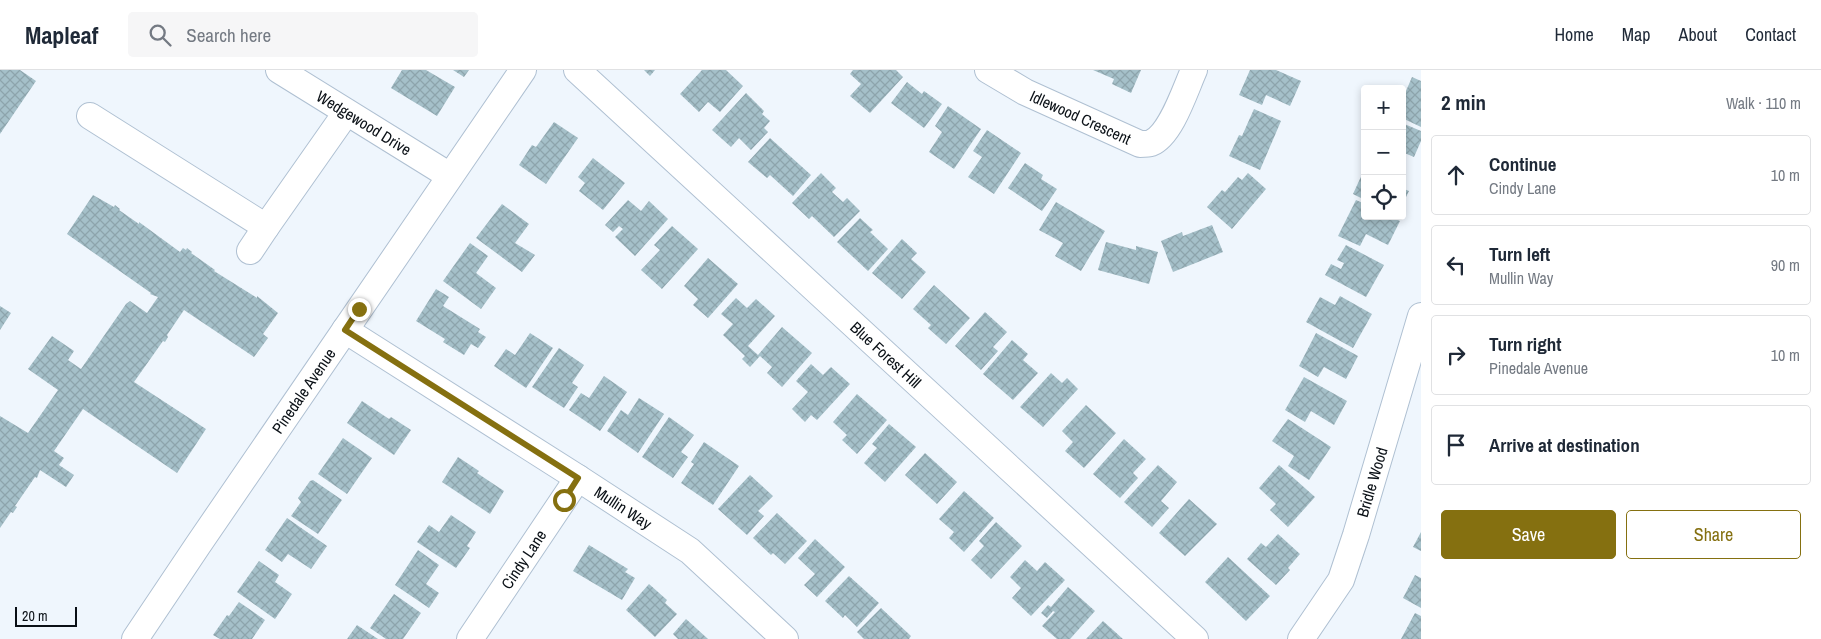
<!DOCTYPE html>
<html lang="en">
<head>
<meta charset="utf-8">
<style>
  body { margin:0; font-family:"Archivo Narrow",sans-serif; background:#f6f6f7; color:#1f2937 }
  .controls { position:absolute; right:15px; top:15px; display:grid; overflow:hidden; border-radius:5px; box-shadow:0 2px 8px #0003 }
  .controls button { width:45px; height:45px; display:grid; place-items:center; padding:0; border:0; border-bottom:1px solid #e0e1e3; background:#fff; color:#1f2937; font:25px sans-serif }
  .scale { position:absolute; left:15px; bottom:12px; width:62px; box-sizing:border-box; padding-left:5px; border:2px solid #0a1016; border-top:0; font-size:14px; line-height:18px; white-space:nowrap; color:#0a1016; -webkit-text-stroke:4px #eff6fd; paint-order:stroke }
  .stop { position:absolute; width:15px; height:15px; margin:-11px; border:4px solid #857010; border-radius:50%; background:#fff }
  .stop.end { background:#857010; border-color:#fff; box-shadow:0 1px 5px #0008 }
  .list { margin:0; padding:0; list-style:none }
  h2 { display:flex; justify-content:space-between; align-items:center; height:65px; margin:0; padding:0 20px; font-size:21px }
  h2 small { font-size:16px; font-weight:400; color:#747a83 }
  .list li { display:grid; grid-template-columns:32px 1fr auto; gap:15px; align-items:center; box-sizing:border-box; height:80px; margin:0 10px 10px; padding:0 10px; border:1px solid #e0e1e3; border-radius:5px }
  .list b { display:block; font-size:19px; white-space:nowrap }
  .list p { margin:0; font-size:16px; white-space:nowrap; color:#747a83 }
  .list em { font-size:16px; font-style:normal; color:#747a83 }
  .actions { display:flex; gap:10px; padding:15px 20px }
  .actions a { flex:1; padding:11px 0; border:1px solid #857010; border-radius:5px; text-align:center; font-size:18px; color:#857010 }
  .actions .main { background:#857010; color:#fff }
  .icon { flex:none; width:28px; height:28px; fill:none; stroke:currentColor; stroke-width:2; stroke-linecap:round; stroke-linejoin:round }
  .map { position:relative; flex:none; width:1421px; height:569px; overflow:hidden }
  header { display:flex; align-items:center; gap:30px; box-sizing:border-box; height:70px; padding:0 25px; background:#fff; border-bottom:1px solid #e0e1e3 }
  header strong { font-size:24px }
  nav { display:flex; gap:28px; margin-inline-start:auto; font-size:18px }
  .search { width:350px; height:45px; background:#f6f6f7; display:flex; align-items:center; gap:12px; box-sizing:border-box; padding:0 18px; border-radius:5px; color:#747a83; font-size:19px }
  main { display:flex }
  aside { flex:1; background:#fff }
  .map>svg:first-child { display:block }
</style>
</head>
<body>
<header>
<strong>Mapleaf</strong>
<div class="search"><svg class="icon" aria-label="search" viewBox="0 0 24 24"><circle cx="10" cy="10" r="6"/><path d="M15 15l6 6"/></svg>Search here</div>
<nav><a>Home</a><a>Map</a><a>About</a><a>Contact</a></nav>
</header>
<main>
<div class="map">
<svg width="1421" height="569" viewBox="0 0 1421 569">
  <defs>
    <pattern id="building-cross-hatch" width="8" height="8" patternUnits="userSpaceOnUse" patternTransform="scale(1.25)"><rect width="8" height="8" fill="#a5c0c9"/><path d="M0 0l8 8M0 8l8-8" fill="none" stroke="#8da4ac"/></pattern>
  </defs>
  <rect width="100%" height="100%" fill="#eff6fd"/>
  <!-- building -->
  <path fill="url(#building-cross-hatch)" d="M 0,0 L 20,0 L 36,11 L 0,64 Z
    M 402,0 L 426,0 L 455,17 L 437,46 L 391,18 Z
    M 453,0 L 469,0 L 464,7 Z
    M 644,0 L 655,0 L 650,6 Z
    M 702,0 L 726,0 L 743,16 L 720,42 L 708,32 L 699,42 L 680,24 Z
    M 853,0 L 896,0 L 903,7 L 870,43 L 850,26 L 861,14 L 850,4 Z
    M 1093,0 L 1141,0 L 1131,23 L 1112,14 L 1114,9 Z
    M 1250,0 L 1276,0 L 1301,11 L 1290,36 L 1266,25 L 1262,35 L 1239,25 Z
    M 1412,7 L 1421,11 L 1421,57 L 1402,48 L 1402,19 L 1406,21 Z
    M 907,12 L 922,24 L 924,21 L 942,34 L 924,58 L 891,33 Z
    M 746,23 L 764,41 L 762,44 L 770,51 L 764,58 L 768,62 L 751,80 L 739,68 L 731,77 L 712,60 Z
    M 948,36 L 981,59 L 954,99 L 929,82 L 942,62 L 935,56 Z
    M 1254,39 L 1281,51 L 1260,100 L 1229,86 L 1239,65 L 1242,66 Z
    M 554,52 L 578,68 L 546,114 L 519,95 L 532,75 L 536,77 Z
    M 1402,53 L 1421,61 L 1421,71 L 1414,87 L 1402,82 Z
    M 987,60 L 1021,83 L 994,124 L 968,107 L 982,87 L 973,81 Z
    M 770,68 L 811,105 L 793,126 L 770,105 L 767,108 L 748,92 Z
    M 593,88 L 625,113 L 603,140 L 579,121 L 585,113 L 578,107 Z
    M 1025,93 L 1043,105 L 1041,109 L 1057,119 L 1042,141 L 1008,118 Z
    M 1365,98 L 1365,130 L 1353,124 Z
    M 821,103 L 836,118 L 832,122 L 843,132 L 847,128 L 860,141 L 834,167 L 812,146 L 809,149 L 792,133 Z
    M 1248,103 L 1266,119 L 1232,159 L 1207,137 L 1222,120 L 1225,122 L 1238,107 L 1242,110 Z
    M 1402,118 L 1409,121 L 1402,135 Z
    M 93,125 L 114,137 L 115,135 L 120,139 L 119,140 L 139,154 L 139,152 L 180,182 L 183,178 L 186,180 L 187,178 L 192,182 L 191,183 L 215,200 L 214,201 L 257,228 L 257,226 L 278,243 L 263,264 L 268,268 L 254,287 L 184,240 L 167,265 L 168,267 L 165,272 L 163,271 L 134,312 L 206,359 L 177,403 L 83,339 L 54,381 L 64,388 L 59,395 L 74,405 L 66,417 L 40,400 L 37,408 L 35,407 L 15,436 L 17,437 L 13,443 L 11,442 L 0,458 L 0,346 L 28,363 L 58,320 L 28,299 L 52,266 L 74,281 L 68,290 L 81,299 L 126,234 L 130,231 L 147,243 L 158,227 L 150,224 L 151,223 L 67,164 Z
    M 628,130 L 641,141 L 649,131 L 668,149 L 635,186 L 615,167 L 623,159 L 619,156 L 613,162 L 605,155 Z
    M 1356,130 L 1365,134 L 1365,146 L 1389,146 L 1400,151 L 1388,175 L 1366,164 L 1360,176 L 1338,166 Z
    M 1056,132 L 1105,161 L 1081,201 L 1055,186 L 1063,173 L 1039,160 Z
    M 502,134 L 529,154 L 515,173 L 535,185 L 522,202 L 476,168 Z
    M 860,148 L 873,160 L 870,162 L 888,179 L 868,201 L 837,172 Z
    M 1212,155 L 1223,182 L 1173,202 L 1161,171 L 1182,162 L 1183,166 Z
    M 672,156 L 698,179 L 662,219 L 641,200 L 660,180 L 654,175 Z
    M 902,169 L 917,183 L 911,189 L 926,202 L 902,229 L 872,203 Z
    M 1106,172 L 1136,180 L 1136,176 L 1158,182 L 1149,214 L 1098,200 Z
    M 470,173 L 488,186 L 476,203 L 496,218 L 481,239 L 443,211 Z
    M 1346,175 L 1384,195 L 1366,227 L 1325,205 L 1331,194 L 1341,199 L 1344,193 L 1337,190 Z
    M 708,188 L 738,214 L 708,248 L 693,235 L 698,229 L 684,216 Z
    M 934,215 L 970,248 L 946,274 L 928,258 L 931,255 L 913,239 Z
    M 436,219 L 449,227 L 443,236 L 480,259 L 478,262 L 486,267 L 478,278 L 471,274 L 464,285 L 443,272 L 445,269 L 416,251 Z
    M 1340,226 L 1372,244 L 1353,278 L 1306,252 L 1320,227 L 1335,235 Z
    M 736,228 L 747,238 L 756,229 L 775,246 L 748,276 L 758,285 L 782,257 L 812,283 L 782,317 L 767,303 L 772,297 L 760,286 L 750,297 L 742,289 L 745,286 L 723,265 L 733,254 L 721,244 Z
    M 0,236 L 11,243 L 0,260 Z
    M 985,242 L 1007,262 L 993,277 L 998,281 L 981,300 L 955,276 Z
    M 530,263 L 553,278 L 526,318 L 494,296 L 506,279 L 515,285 Z
    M 1316,263 L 1358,286 L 1346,309 L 1324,297 L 1318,307 L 1299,296 Z
    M 1012,270 L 1028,284 L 1023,290 L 1038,303 L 1013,330 L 983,304 Z
    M 559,278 L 584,295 L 572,313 L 578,317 L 564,338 L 532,317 Z
    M 811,294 L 823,305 L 831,297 L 850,314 L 817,350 L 811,345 L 805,352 L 792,339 L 808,322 L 796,311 Z
    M 1051,303 L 1062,313 L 1067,308 L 1078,319 L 1043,357 L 1020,337 Z
    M 604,306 L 627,322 L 600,361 L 569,340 L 581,323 L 589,328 Z
    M 1304,307 L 1347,331 L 1334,355 L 1311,341 L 1305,352 L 1285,340 Z
    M 857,324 L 887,350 L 857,384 L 842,370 L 847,365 L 833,352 Z
    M 639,328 L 664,344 L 638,383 L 607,361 L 621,340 L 628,345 Z
    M 362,331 L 389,349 L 391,347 L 411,360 L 394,385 L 347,353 Z
    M 1086,335 L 1116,363 L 1084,398 L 1065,381 L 1073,372 L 1062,361 Z
    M 669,347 L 694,365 L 681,382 L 688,387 L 673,408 L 642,387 Z
    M 1288,349 L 1331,377 L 1309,410 L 1288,396 L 1294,386 L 1272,371 Z
    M 889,354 L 916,377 L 885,412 L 864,393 L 877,378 L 872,374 Z
    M 343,368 L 372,388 L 347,424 L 318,404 Z
    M 1124,369 L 1146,389 L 1133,403 L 1138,408 L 1120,428 L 1093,404 Z
    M 704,372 L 739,396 L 713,435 L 681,413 L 694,394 L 691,392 Z
    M 925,383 L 957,412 L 937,434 L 905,405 Z
    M 458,387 L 479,401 L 477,403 L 504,421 L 490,444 L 442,412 Z
    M 1158,395 L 1177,412 L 1161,431 L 1169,438 L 1152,457 L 1124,432 Z
    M 1279,395 L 1315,427 L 1288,457 L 1270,440 L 1276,434 L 1259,418 Z
    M 750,405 L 773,426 L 758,441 L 764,446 L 747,465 L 718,439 Z
    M 313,410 L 342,430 L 318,464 L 291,446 L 301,432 L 298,428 L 310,411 Z
    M 964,421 L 994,448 L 964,482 L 949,468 L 954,462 L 939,449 Z
    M 1189,429 L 1217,454 L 1185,486 L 1159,463 Z
    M 777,443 L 807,471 L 785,494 L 773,483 L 771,485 L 753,468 Z
    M 451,445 L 476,462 L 467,476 L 470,478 L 456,498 L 417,472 L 429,455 L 439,462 Z
    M 287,448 L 327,476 L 311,499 L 288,484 L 282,492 L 265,480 Z
    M 996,452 L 1022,476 L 991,509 L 971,490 L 984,476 L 979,471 Z
    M 1421,462 L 1421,481 L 1413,477 Z
    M 1278,464 L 1300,484 L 1288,498 L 1290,500 L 1276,515 L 1247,489 L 1261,473 L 1266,477 Z
    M 815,469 L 845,497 L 817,527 L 804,515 L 815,504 L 798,488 Z
    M 589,475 L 628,499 L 625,502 L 635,508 L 622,530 L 573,501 Z
    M 418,480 L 439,495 L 426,514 L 439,523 L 429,538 L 395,515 Z
    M 1228,487 L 1270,526 L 1246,551 L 1205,512 Z
    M 1025,490 L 1037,501 L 1045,492 L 1065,510 L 1031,546 L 1012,528 L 1021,518 L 1010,507 Z
    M 259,491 L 279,505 L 275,512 L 292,524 L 275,549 L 237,522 Z
    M 1415,505 L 1421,508 L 1421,538 L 1403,528 Z
    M 849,506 L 879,533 L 857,557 L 845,545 L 843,548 L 825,531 Z
    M 649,514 L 667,530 L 665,533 L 677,544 L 655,567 L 626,540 Z
    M 1068,517 L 1095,541 L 1070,569 L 1057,569 L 1042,556 L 1055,542 L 1053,541 L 1047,548 L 1041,543 L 1048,535 L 1051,537 Z
    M 394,524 L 421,543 L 403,569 L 386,569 L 370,558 Z
    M 239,532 L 265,550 L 252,569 L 220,569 L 213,565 L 227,545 L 229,546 Z
    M 881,538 L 911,566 L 909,569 L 864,569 L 857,562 Z
    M 1415,543 L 1421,546 L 1421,569 L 1401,569 Z
    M 686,549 L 708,569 L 678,569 L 673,564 Z
    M 1103,551 L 1123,569 L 1086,569 Z
    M 357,555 L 378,569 L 347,569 Z"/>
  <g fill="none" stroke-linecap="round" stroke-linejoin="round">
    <defs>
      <g id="minor">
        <path id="s1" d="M 279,0 L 450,106"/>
        <path id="s2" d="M 577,0 L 1195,569"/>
        <path id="s3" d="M 988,0 L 1025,22 L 1140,74 C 1143,74 1148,74 1151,73 C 1171,65 1185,20 1194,0"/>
        <path d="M 90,46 L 266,157 L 346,43"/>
        <path d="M 250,181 L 266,157"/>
        <path id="s4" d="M 345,260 L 578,408 L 690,481 L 785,569"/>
        <path id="s5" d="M 135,569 L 198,475 L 523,0"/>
        <path id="s6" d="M 470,569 L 578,408"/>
        <path id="s7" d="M 1301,569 L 1341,510 L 1356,465 L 1421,246"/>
      </g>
    </defs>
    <!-- minor casing -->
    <use href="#minor" stroke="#afc0d2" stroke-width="28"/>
    <!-- minor -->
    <use href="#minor" stroke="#fff" stroke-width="26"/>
  </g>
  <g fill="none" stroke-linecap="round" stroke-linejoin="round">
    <!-- route -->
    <path stroke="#857010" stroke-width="6" d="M 359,239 L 345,260 L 578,408 L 564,430"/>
  </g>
  <g text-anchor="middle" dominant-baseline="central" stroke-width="5" stroke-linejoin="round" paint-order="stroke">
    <!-- street labels -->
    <g font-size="16" fill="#0a1016" stroke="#eff6fd">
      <text stroke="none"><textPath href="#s3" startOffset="104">Idlewood Crescent</textPath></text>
      <text stroke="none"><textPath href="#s1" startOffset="100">Wedgewood Drive</textPath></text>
      <text stroke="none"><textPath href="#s2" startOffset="420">Blue Forest Hill</textPath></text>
      <text stroke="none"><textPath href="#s5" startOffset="300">Pinedale Avenue</textPath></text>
      <text stroke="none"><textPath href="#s7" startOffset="174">Bridle Wood</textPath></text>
      <text stroke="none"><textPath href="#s4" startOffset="330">Mullin Way</textPath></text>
      <text stroke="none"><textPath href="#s6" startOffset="96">Cindy Lane</textPath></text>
    </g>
  </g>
</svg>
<div class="controls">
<button>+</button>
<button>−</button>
<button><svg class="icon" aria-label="locate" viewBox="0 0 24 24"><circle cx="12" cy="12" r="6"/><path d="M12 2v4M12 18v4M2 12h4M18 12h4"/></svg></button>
</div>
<div class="scale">20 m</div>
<div class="stop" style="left:564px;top:430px"></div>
<div class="stop end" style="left:359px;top:239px"></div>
</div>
<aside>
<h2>2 min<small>Walk · 110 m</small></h2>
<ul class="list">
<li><svg class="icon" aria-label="ahead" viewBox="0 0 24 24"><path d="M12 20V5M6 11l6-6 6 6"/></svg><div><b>Continue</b><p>Cindy Lane</p></div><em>10 m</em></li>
<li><svg class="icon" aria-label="left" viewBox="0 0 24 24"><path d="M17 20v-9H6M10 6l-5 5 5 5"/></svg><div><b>Turn left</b><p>Mullin Way</p></div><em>90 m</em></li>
<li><svg class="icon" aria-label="right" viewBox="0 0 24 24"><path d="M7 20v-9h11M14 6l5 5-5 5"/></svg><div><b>Turn right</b><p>Pinedale Avenue</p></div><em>10 m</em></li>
<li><svg class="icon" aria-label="arrive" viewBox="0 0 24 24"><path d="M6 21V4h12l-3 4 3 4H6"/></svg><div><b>Arrive at destination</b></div></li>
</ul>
<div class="actions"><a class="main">Save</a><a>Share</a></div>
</aside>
</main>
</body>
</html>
